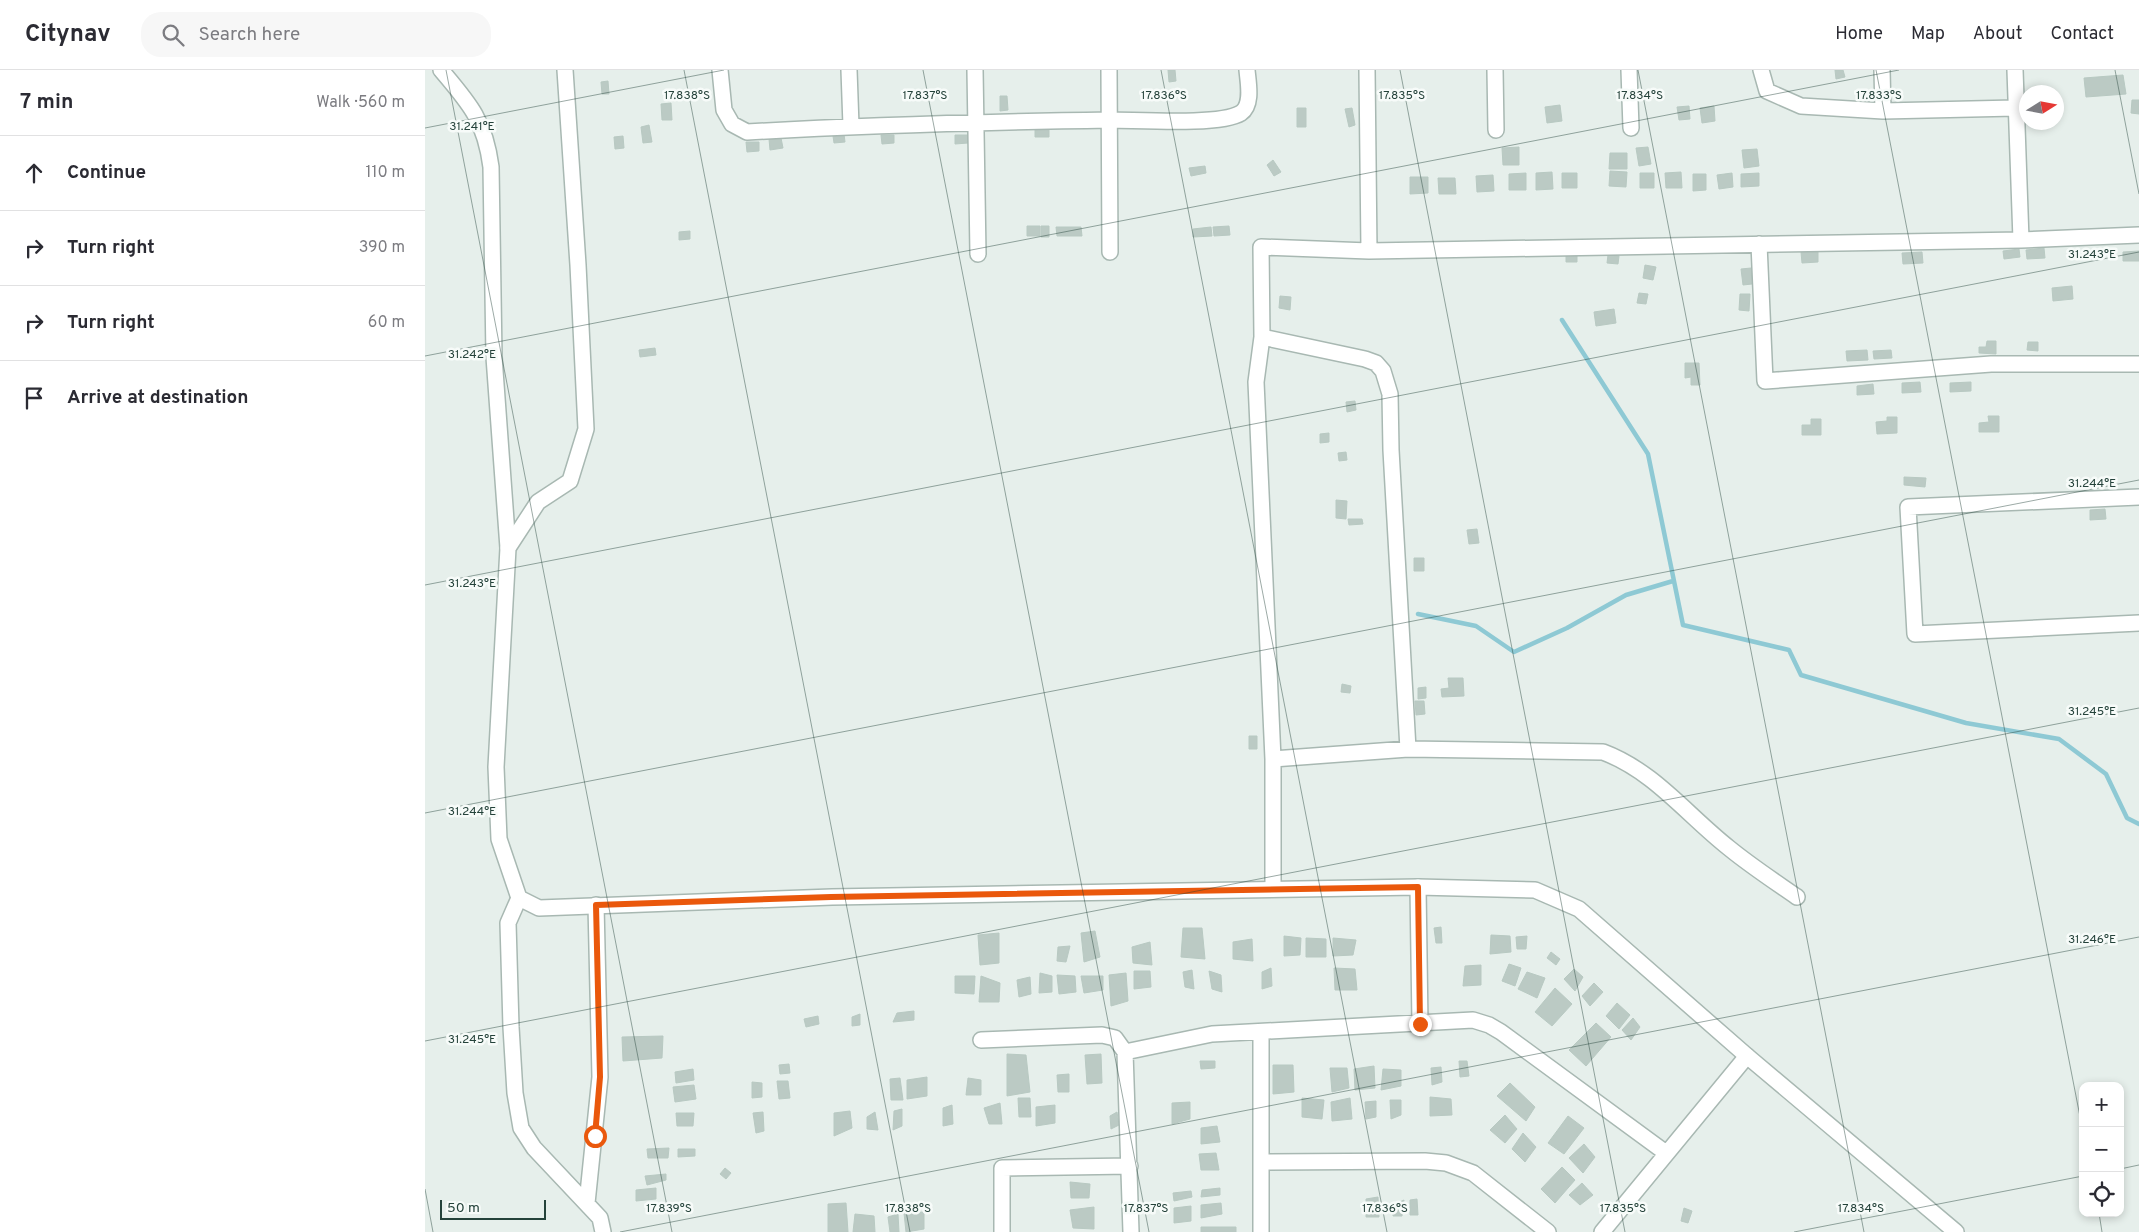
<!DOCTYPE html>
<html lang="en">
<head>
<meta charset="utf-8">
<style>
  body { margin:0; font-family:Overpass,sans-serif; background:#f7f7f7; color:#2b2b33 }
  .controls { position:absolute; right:15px; bottom:15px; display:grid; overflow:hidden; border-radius:10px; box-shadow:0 2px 8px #0003 }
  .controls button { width:45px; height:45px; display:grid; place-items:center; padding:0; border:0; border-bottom:1px solid #e1e1e2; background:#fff; color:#2b2b33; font:25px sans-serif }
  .compass { position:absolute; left:1594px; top:15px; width:45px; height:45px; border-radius:50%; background:#fff; box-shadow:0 2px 8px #0003; rotate:79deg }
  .scale { position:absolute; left:15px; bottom:12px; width:106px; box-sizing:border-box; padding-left:5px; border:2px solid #24423a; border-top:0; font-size:14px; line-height:18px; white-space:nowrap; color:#24423a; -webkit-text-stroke:4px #f7fbf9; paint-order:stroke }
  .stop { position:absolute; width:15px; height:15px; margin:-11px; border:4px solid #ea580c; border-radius:50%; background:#fff }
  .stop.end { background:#ea580c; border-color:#fff; box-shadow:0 1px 5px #0008 }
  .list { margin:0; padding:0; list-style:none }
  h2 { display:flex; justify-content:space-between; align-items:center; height:65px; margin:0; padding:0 20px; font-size:21px }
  h2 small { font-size:16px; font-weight:400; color:#7c7c81 }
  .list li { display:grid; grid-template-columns:32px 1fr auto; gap:15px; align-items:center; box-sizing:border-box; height:75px; padding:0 20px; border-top:1px solid #e1e1e2 }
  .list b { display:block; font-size:19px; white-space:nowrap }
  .list em { font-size:16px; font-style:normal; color:#7c7c81 }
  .icon { flex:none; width:28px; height:28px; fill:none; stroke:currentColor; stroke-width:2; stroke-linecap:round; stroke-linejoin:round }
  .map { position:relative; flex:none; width:1714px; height:1162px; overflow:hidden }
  header { display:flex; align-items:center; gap:30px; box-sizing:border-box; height:70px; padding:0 25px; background:#fff; border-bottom:1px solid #e1e1e2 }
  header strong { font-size:24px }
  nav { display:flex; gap:28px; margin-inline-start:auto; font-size:18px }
  .search { width:350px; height:45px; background:#f7f7f7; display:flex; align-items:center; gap:12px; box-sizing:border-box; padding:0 18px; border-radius:20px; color:#7c7c81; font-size:19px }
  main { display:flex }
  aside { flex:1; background:#fff }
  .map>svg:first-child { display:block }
</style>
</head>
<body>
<header>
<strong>Citynav</strong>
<div class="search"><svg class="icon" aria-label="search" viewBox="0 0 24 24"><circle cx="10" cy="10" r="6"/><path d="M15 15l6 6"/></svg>Search here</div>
<nav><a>Home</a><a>Map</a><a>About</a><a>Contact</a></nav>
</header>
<main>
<aside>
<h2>7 min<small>Walk · 560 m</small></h2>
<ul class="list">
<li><svg class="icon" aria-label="ahead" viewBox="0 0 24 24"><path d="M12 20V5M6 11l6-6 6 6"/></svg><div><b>Continue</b></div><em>110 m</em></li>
<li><svg class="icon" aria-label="right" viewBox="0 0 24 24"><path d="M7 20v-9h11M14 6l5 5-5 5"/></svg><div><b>Turn right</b></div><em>390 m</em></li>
<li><svg class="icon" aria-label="right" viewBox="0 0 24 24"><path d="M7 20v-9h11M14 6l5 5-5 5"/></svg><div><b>Turn right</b></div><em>60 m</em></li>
<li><svg class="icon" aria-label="arrive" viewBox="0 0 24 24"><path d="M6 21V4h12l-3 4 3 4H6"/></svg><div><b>Arrive at destination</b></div></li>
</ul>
</aside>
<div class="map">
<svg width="1714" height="1162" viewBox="0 0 1714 1162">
  <rect width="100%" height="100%" fill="#e6efeb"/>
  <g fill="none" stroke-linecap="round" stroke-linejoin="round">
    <!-- stream -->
    <path stroke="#8ec9d4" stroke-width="4.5" d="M 1137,250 L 1223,384 L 1258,555 L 1364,580 L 1376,605 L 1541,653 L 1634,669 L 1681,704 L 1702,748 L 1714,754
      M 993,544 L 1051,556 L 1089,582 L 1142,558 L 1201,525 L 1248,511"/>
  </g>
  <!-- building -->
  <path fill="#bbcac4" stroke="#b8c9c2" d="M 743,0 L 750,0 L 751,11 L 744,12 Z
    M 1410,0 L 1418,0 L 1420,7 L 1411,9 Z
    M 1698,5 L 1701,24 L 1661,27 L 1659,8 Z
    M 183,11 L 184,24 L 177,24 L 176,12 Z
    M 575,26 L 582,26 L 583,40 L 575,41 Z
    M 1707,30 L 1714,30 L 1714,44 L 1706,43 Z
    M 246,33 L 247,50 L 237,50 L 236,34 Z
    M 1135,35 L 1137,51 L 1122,53 L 1120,37 Z
    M 1264,36 L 1265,49 L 1254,50 L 1252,37 Z
    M 1289,36 L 1290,51 L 1277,53 L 1275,38 Z
    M 872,38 L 881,38 L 881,57 L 872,57 Z
    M 927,38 L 930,55 L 924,57 L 920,39 Z
    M 610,54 L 624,54 L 624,67 L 610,67 Z
    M 224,55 L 227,72 L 218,73 L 216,57 Z
    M 419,64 L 420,72 L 409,73 L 408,66 Z
    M 456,65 L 469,65 L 469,73 L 457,74 Z
    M 530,65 L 543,65 L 543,73 L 530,74 Z
    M 198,66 L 199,78 L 190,79 L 189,67 Z
    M 356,68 L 358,78 L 345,80 L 344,69 Z
    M 321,72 L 334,72 L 334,81 L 322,82 Z
    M 1094,77 L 1094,95 L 1078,95 L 1077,78 Z
    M 1223,77 L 1226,94 L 1214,96 L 1211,78 Z
    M 1332,79 L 1334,96 L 1319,98 L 1317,80 Z
    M 1185,83 L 1202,83 L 1202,99 L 1184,99 Z
    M 848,90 L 856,102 L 849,106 L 842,95 Z
    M 780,96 L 781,103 L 766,106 L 764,98 Z
    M 1185,101 L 1202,102 L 1201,117 L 1184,116 Z
    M 1127,102 L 1128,119 L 1111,120 L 1111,103 Z
    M 1256,102 L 1257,118 L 1241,118 L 1240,103 Z
    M 1101,103 L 1101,120 L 1084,120 L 1084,104 Z
    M 1137,103 L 1152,103 L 1152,118 L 1137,118 Z
    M 1215,103 L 1229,103 L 1229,118 L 1215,118 Z
    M 1307,103 L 1308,117 L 1294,119 L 1292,105 Z
    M 1334,103 L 1334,116 L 1316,117 L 1316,104 Z
    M 1268,104 L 1281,104 L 1281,120 L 1268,121 Z
    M 1068,105 L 1069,121 L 1052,122 L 1051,106 Z
    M 985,107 L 1003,107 L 1003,123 L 985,124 Z
    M 1013,108 L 1030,108 L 1031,124 L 1014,124 Z
    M 602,156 L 615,156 L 615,166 L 602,166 Z
    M 616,156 L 624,156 L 624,167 L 616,167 Z
    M 804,156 L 805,165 L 789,166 L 788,157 Z
    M 631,157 L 656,157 L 657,166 L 632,166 Z
    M 786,157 L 787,166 L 768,167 L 768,159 Z
    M 265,161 L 265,169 L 254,170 L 254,162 Z
    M 1619,178 L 1620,188 L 1602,189 L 1601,180 Z
    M 1594,179 L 1595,187 L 1579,189 L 1578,181 Z
    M 1393,181 L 1393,192 L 1377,193 L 1376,182 Z
    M 1714,181 L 1714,191 L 1698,191 L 1698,182 Z
    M 1497,182 L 1498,193 L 1478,194 L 1477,183 Z
    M 1152,184 L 1152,192 L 1141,192 L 1141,185 Z
    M 1183,185 L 1194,186 L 1193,194 L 1182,193 Z
    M 1220,195 L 1231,197 L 1228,210 L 1218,208 Z
    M 1326,198 L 1327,214 L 1318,215 L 1316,199 Z
    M 1647,216 L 1648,229 L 1628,231 L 1627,218 Z
    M 1214,223 L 1223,224 L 1221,234 L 1212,233 Z
    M 1315,224 L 1325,224 L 1324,241 L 1314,240 Z
    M 855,226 L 866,227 L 865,240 L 854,238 Z
    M 1189,239 L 1191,253 L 1171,256 L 1169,242 Z
    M 1562,271 L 1571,271 L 1571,284 L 1554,283 L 1554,277 L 1561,277 Z
    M 1603,272 L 1613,272 L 1613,281 L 1602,280 Z
    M 230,278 L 231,285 L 215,287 L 214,280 Z
    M 1442,280 L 1443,290 L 1422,291 L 1421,281 Z
    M 1466,280 L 1467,288 L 1449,289 L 1448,281 Z
    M 1260,293 L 1274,293 L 1275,315 L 1266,315 L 1266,307 L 1260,308 Z
    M 1495,312 L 1496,322 L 1477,323 L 1477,313 Z
    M 1546,312 L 1546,321 L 1525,322 L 1525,313 Z
    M 1448,314 L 1449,324 L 1432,325 L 1432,316 Z
    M 930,331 L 931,340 L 922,342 L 921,332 Z
    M 1563,346 L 1574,346 L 1574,362 L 1554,362 L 1554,353 L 1564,352 Z
    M 1462,347 L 1472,347 L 1472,363 L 1452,364 L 1451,352 L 1462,351 Z
    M 1386,349 L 1396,349 L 1396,365 L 1377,365 L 1377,355 L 1386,355 Z
    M 904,363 L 904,372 L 895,373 L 895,364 Z
    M 921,382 L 922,390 L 914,391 L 913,383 Z
    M 1479,407 L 1501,408 L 1500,417 L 1479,415 Z
    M 911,430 L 922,431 L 921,449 L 911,448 Z
    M 1680,439 L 1681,449 L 1665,450 L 1665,440 Z
    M 923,449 L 937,449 L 938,454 L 924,455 Z
    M 1052,459 L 1054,473 L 1044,474 L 1042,460 Z
    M 989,488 L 999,488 L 999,501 L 989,501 Z
    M 1023,608 L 1038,608 L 1039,626 L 1017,627 L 1016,619 L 1024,618 Z
    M 917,614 L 926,616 L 925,623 L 916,622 Z
    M 1001,617 L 1001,628 L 993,629 L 993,618 Z
    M 990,631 L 999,631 L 1000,644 L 991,645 Z
    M 824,666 L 832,666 L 832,679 L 824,679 Z
    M 1016,857 L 1017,873 L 1011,873 L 1009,858 Z
    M 758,858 L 777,858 L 780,889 L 756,887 Z
    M 670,861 L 675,887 L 659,892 L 656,863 Z
    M 574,863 L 574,893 L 555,895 L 553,865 Z
    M 1066,865 L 1085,866 L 1086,882 L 1065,884 Z
    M 859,866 L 876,868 L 875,885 L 859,886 Z
    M 1102,866 L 1101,879 L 1092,879 L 1091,867 Z
    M 881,868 L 901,869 L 901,887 L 881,887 Z
    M 908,868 L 931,870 L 928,885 L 908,886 Z
    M 827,869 L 828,891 L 808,889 L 808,872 Z
    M 725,872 L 727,895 L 708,893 L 707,877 Z
    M 645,876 L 641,892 L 632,891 L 633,877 Z
    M 1126,882 L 1135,889 L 1131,895 L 1122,888 Z
    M 1084,894 L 1096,898 L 1090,916 L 1077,911 Z
    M 1056,895 L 1056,915 L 1038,916 L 1040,896 Z
    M 846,898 L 847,916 L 837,919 L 837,902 Z
    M 909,898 L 930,899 L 932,920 L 910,920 Z
    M 1149,899 L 1158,907 L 1150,921 L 1139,909 Z
    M 767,900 L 769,919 L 760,917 L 758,902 Z
    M 709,901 L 725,901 L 726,917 L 709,919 Z
    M 784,901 L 796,905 L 797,922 L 787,919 Z
    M 1102,902 L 1120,908 L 1112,928 L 1093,919 Z
    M 615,903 L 627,906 L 627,922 L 614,923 Z
    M 701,903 L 703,931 L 686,936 L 684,905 Z
    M 632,905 L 650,906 L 651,922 L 634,924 Z
    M 530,906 L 550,906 L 549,924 L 530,923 Z
    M 556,906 L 575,913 L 574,932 L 554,932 Z
    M 656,906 L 678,906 L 678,920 L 659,923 Z
    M 605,907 L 606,924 L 594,927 L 592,910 Z
    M 1169,913 L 1178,922 L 1165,936 L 1157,926 Z
    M 1130,918 L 1147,934 L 1127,956 L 1110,942 Z
    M 1192,933 L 1205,945 L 1194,959 L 1181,946 Z
    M 489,941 L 489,950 L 468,952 L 472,943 Z
    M 435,944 L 435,955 L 427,956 L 427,947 Z
    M 393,946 L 394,954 L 381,957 L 379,949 Z
    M 1208,948 L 1215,957 L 1206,970 L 1197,960 Z
    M 1171,953 L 1186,967 L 1161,996 L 1144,980 Z
    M 238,966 L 237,988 L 198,991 L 197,967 Z
    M 582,984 L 601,985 L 605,1022 L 582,1026 Z
    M 676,984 L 677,1013 L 662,1014 L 660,985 Z
    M 775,991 L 790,991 L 790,998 L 776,999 Z
    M 1034,991 L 1042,991 L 1044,1006 L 1035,1007 Z
    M 364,994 L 365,1003 L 355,1004 L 354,995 Z
    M 848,995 L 868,995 L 869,1022 L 848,1024 Z
    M 949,996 L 950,1018 L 930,1020 L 929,999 Z
    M 1016,997 L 1017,1012 L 1007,1015 L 1006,998 Z
    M 905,998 L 922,998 L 924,1018 L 907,1022 Z
    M 268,999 L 269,1010 L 251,1013 L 250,1002 Z
    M 958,999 L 976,1000 L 976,1016 L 956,1020 Z
    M 644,1004 L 644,1022 L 633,1022 L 632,1005 Z
    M 502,1007 L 502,1026 L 482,1029 L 482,1010 Z
    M 475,1008 L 478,1030 L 466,1030 L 465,1009 Z
    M 543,1008 L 556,1010 L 556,1025 L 541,1025 Z
    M 352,1011 L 363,1011 L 365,1028 L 354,1029 Z
    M 327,1012 L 337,1013 L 337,1027 L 327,1028 Z
    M 1085,1013 L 1110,1037 L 1101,1051 L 1072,1026 Z
    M 269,1015 L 271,1029 L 250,1032 L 248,1017 Z
    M 1005,1027 L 1026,1029 L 1027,1045 L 1005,1046 Z
    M 593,1028 L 605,1028 L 606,1047 L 594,1047 Z
    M 877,1028 L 899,1030 L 897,1049 L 877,1047 Z
    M 925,1028 L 927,1049 L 907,1051 L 906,1032 Z
    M 965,1030 L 976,1030 L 976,1045 L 966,1049 Z
    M 951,1031 L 951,1047 L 941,1049 L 940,1032 Z
    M 765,1032 L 765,1049 L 747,1054 L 747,1033 Z
    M 575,1033 L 577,1054 L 564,1054 L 559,1038 Z
    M 527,1035 L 528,1054 L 518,1056 L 518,1038 Z
    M 630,1035 L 630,1053 L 611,1056 L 611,1037 Z
    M 477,1039 L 477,1056 L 468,1060 L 469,1041 Z
    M 425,1041 L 427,1058 L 409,1066 L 409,1043 Z
    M 338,1042 L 339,1061 L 331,1063 L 328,1043 Z
    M 450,1042 L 453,1060 L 442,1059 L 442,1047 Z
    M 692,1042 L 694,1055 L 686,1059 L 685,1046 Z
    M 251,1043 L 269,1043 L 268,1056 L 252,1056 Z
    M 1080,1045 L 1092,1059 L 1080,1073 L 1065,1060 Z
    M 1143,1046 L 1159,1058 L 1139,1084 L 1123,1073 Z
    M 792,1056 L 795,1072 L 776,1074 L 776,1058 Z
    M 1098,1063 L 1111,1077 L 1100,1092 L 1087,1079 Z
    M 1159,1074 L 1170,1087 L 1158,1103 L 1144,1088 Z
    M 244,1078 L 243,1088 L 223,1088 L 222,1079 Z
    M 253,1079 L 270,1079 L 270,1086 L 253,1087 Z
    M 791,1083 L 794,1100 L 776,1100 L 774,1084 Z
    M 1137,1097 L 1150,1110 L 1130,1133 L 1116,1119 Z
    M 300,1098 L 306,1103 L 301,1109 L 295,1104 Z
    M 241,1104 L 241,1110 L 222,1115 L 220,1106 Z
    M 645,1112 L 665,1114 L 664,1128 L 646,1128 Z
    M 1157,1113 L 1168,1125 L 1155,1135 L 1144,1125 Z
    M 231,1118 L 231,1129 L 211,1131 L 211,1120 Z
    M 795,1118 L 795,1125 L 776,1127 L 777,1120 Z
    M 766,1121 L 767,1127 L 749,1131 L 748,1123 Z
    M 953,1127 L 954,1147 L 941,1147 L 941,1129 Z
    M 992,1129 L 993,1145 L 985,1145 L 985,1130 Z
    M 979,1130 L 977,1146 L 968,1146 L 968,1135 Z
    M 421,1133 L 423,1162 L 403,1162 L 403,1134 Z
    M 796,1133 L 797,1144 L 776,1148 L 776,1135 Z
    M 766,1136 L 766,1151 L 749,1153 L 749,1138 Z
    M 669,1137 L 669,1159 L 648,1158 L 645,1140 Z
    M 1259,1138 L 1267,1141 L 1263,1153 L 1256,1151 Z
    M 499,1142 L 499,1159 L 481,1162 L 479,1143 Z
    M 430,1144 L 449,1146 L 450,1162 L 428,1162 Z
    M 473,1144 L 474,1162 L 465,1162 L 463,1147 Z
    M 776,1157 L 811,1157 L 811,1162 L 776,1162 Z"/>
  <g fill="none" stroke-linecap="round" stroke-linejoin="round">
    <defs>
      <path id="minor" d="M 16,0 C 45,34 60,51 66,97 L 69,287 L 83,478
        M 295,0 L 299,40 L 307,54 L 322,62 C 443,55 564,52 685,50 C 713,50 795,56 816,43 C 828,35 823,12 822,0
        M 424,0 L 426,56
        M 550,0 L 553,184
        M 684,0 L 685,182
        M 942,0 L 944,181
        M 1070,0 L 1071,60
        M 1204,0 L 1206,58
        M 1336,0 L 1342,21 L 1376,36 L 1458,41 L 1590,38
        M 1457,0 L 1458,41
        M 1590,0 L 1596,170
        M 1334,174 L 1340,311 L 1566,294 L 1714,294
        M 837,267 L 940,289 L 951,293 L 958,301 L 965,324 L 966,380 L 983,679
        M 1714,427 L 1483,437 L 1490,564 L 1714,553
        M 848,689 L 983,679 L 1178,682 C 1229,701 1262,745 1304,778 C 1326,796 1349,811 1372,827
        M 993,817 L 995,954
        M 848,819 L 848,689 L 831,312 L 837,267 L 836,177 L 944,181 L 1596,170 L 1714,165
        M 94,828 L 83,853 L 86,957 L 90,1023 L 96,1058 L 109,1078 L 175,1148 L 178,1162
        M 556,970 L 677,965 L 690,968 L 700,982 L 787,964 L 1048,950 L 1064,955 L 1076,962 L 1241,1083
        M 700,982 L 706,1162
        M 837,1092 L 1000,1091 L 1021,1093 L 1048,1103 L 1123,1162
        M 162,1133 L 175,1007 L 171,835
        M 577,1162 L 577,1098 L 705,1096
        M 836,1162 L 836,962
        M 1177,1162 L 1322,986"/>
      <path id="tertiary" d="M 140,0 L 153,195 L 161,359 L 145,411 L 113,432 L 83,478 L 71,697 L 74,769 L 94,828 L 114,838 L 407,827 L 993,817 L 1110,820 L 1154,839 L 1322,986 L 1531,1162"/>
    </defs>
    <!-- minor casing -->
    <use href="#minor" stroke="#a8b8b2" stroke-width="18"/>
    <!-- tertiary casing -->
    <use href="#tertiary" stroke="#a8b8b2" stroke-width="18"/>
    <!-- minor -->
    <use href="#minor" stroke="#fff" stroke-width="15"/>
    <!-- tertiary -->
    <use href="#tertiary" stroke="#fff" stroke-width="15"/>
  </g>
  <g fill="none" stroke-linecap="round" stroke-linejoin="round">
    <!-- route -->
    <path stroke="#ea580c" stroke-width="6" d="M 170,1066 L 175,1007 L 171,835 L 406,827 L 993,817 L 995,954"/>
  </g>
  <!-- ticks -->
  <path fill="none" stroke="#24423a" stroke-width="1" stroke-opacity="0.45" d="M 21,0 L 247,1162M 259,0 L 485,1162M 498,0 L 724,1162M 736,0 L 962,1162M 975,0 L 1200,1162M 1213,0 L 1439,1162M 1451,0 L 1658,1062M 1690,0 L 1714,124M 0,58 L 299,0M 0,286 L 1474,0M 0,515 L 1714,182M 0,743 L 1714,410M 0,971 L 1714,638M 1695,1099 L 1714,1095M 0,1119 L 8,1162M 1674,1143 L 1677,1162M 195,1162 L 1714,867M 1369,1162 L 1658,1106"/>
  <g font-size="12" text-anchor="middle" fill="#24423a" stroke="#f7fbf9" stroke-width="5" stroke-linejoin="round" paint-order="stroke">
    <text x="262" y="29">17.838°S</text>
    <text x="500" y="29">17.837°S</text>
    <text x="739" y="29">17.836°S</text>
    <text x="977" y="29">17.835°S</text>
    <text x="1215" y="29">17.834°S</text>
    <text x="1454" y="29">17.833°S</text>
    <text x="47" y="60">31.241°E</text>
    <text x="1667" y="188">31.243°E</text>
    <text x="47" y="288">31.242°E</text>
    <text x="1667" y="417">31.244°E</text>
    <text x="47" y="517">31.243°E</text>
    <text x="1667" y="645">31.245°E</text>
    <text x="47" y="745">31.244°E</text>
    <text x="1667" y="873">31.246°E</text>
    <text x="47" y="973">31.245°E</text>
    <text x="244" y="1142">17.839°S</text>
    <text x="483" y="1142">17.838°S</text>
    <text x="721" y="1142">17.837°S</text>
    <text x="960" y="1142">17.836°S</text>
    <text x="1198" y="1142">17.835°S</text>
    <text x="1436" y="1142">17.834°S</text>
  </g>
</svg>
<div class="controls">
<button>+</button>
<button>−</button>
<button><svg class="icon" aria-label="locate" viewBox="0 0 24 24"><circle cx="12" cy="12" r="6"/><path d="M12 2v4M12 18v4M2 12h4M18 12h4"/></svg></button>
</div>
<svg class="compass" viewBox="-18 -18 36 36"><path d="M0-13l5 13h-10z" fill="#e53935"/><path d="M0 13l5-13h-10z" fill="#7c7c81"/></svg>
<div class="scale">50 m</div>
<div class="stop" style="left:170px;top:1066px"></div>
<div class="stop end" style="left:995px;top:954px"></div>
</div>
</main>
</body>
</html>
